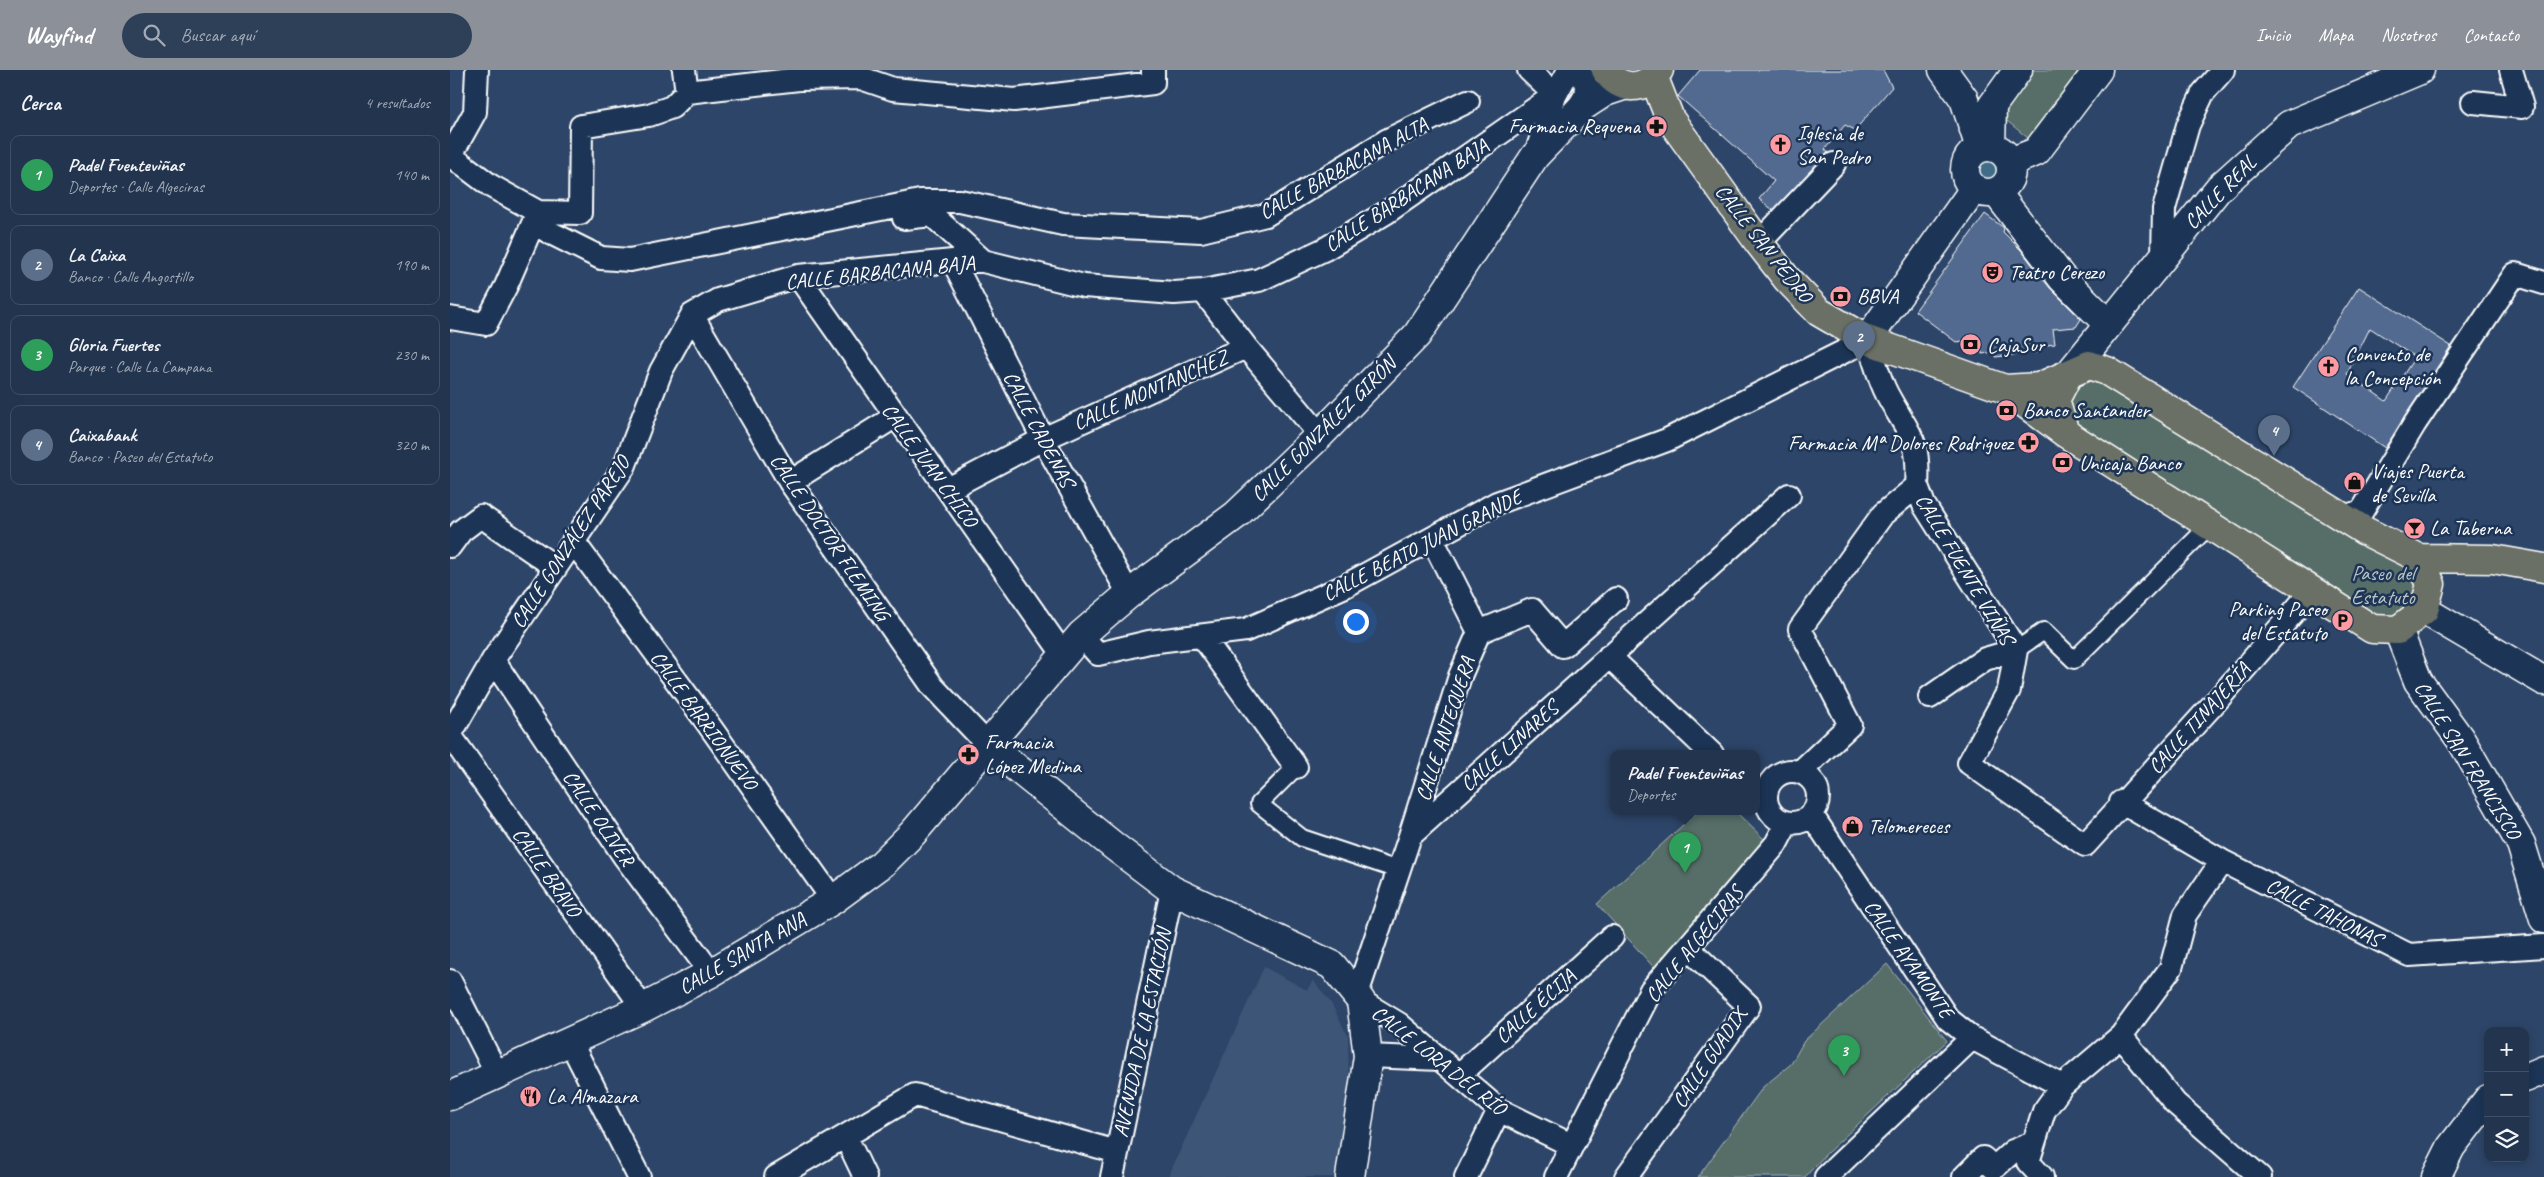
<!DOCTYPE html>
<html lang="es">
<head>
<meta charset="utf-8">
<style>
  body { margin:0; font-family:Caveat,sans-serif; background:#2e3f58; color:#f1f3f6 }
  .controls { position:absolute; right:15px; bottom:15px; display:grid; overflow:hidden; border-radius:10px; box-shadow:0 2px 8px #0003 }
  .controls button { width:45px; height:45px; display:grid; place-items:center; padding:0; border:0; border-bottom:1px solid #3f4f66; background:#22344e; color:#f1f3f6; font:25px sans-serif }
  .you { position:absolute; left:905px; top:551px; width:18px; height:18px; margin:-12px; border:4px solid #fff; border-radius:50%; background:#1a73e8; box-shadow:0 0 0 8px #1a73e833 }
  .badge { display:grid; place-items:center; width:32px; height:32px; border-radius:50%; background:#8c9099; color:#fff; font-size:16px; font-weight:700 }
  .pin { position:absolute; translate:-50% -41px; filter:drop-shadow(0 1px 2px #0008) }
  .pin::after { content:''; position:absolute; top:26px; width:18px; height:15px; background:inherit; clip-path:polygon(0 0,100% 0,50% 100%) }
  .popup { position:absolute; left:1160px; top:680px; width:150px; height:65px; box-sizing:border-box; display:grid; place-content:center; border-radius:10px; background:#22344e; filter:drop-shadow(0 1px 4px #0005); font-size:16px; white-space:nowrap; color:#a2aab6 }
  .popup b { font-size:19px; color:#f1f3f6 }
  .popup::after { content:''; position:absolute; left:50%; top:100%; margin-left:-10px; border:10px solid transparent; border-top-color:#22344e }
  .list { margin:0; padding:0; list-style:none }
  h2 { display:flex; justify-content:space-between; align-items:center; height:65px; margin:0; padding:0 20px; font-size:21px }
  h2 small { font-size:16px; font-weight:400; color:#a2aab6 }
  .list li { display:grid; grid-template-columns:32px 1fr auto; gap:15px; align-items:center; box-sizing:border-box; height:80px; margin:0 10px 10px; padding:0 10px; border:1px solid #3f4f66; border-radius:10px }
  .list b { display:block; font-size:19px; white-space:nowrap }
  .list p { margin:0; font-size:16px; white-space:nowrap; color:#a2aab6 }
  .list em { font-size:16px; font-style:normal; color:#a2aab6 }
  .icon { flex:none; width:28px; height:28px; fill:none; stroke:currentColor; stroke-width:2; stroke-linecap:round; stroke-linejoin:round }
  .map { position:relative; flex:none; width:2094px; height:1107px; overflow:hidden }
  header { display:flex; align-items:center; gap:30px; box-sizing:border-box; height:70px; padding:0 25px; background:#8c9099; color:#fff }
  header strong { font-size:24px }
  nav { display:flex; gap:28px; margin-inline-start:auto; font-size:18px }
  .search { width:350px; height:45px; background:#2e3f58; display:flex; align-items:center; gap:12px; box-sizing:border-box; padding:0 18px; border-radius:28px; color:#a2aab6; font-size:19px }
  main { display:flex }
  aside { flex:1; background:#22344e }
  .map>svg:first-child { display:block }
</style>
</head>
<body>
<header>
<strong>Wayfind</strong>
<div class="search"><svg class="icon" aria-label="search" viewBox="0 0 24 24"><circle cx="10" cy="10" r="6"/><path d="M15 15l6 6"/></svg>Buscar aquí</div>
<nav><a>Inicio</a><a>Mapa</a><a>Nosotros</a><a>Contacto</a></nav>
</header>
<main>
<aside>
<h2>Cerca<small>4 resultados</small></h2>
<ul class="list">
<li><span class="badge" style="background:#2e9e5b">1</span><div><b>Padel Fuenteviñas</b><p>Deportes · Calle Algeciras</p></div><em>140 m</em></li>
<li><span class="badge" style="background:#5c6f8a">2</span><div><b>La Caixa</b><p>Banco · Calle Angostillo</p></div><em>190 m</em></li>
<li><span class="badge" style="background:#2e9e5b">3</span><div><b>Gloria Fuertes</b><p>Parque · Calle La Campana</p></div><em>230 m</em></li>
<li><span class="badge" style="background:#5c6f8a">4</span><div><b>Caixabank</b><p>Banco · Paseo del Estatuto</p></div><em>320 m</em></li>
</ul>
</aside>
<div class="map">
<svg width="2094" height="1107" viewBox="0 0 2094 1107">
  <rect width="100%" height="100%" fill="#2d4568"/>
  <filter id="ink" filterUnits="userSpaceOnUse"><feTurbulence type="fractalNoise" baseFrequency=".02" numOctaves="2"/><feDisplacementMap in="SourceGraphic" scale="10" xChannelSelector="R" yChannelSelector="G"/><feConvolveMatrix kernelMatrix="1 2 1 2 8 2 1 2 1" color-interpolation-filters="sRGB"/></filter>
  <g filter="url(#ink)">
    <!-- built -->
    <path fill="#3c5477" d="M 814,897 L 857,920 L 863,910 L 881,933 L 898,966 L 899,1019 L 884,1107 L 718,1107 Z"/>
    <!-- green -->
    <path fill="#576d68" stroke="#abb6b4" d="M 1575,0 L 1640,0 L 1584,73 L 1546,42 Z
      M 1651,304 L 1963,495 L 1968,504 L 1968,533 L 1945,551 L 1925,549 L 1621,358 L 1618,316 Z
      M 1247,742 L 1286,742 L 1316,771 L 1207,901 L 1147,834 Z
      M 1437,894 L 1497,971 L 1376,1084 L 1355,1107 L 1248,1107 L 1313,1017 L 1341,994 L 1354,971 Z"/>
    <!-- water -->
    <path fill="#416c87" stroke="#8da7b7" d="M1524 101a13 13 0 1 1 26 0a13 13 0 1 1-26 0Z"/>
    <!-- building -->
    <path fill="#536a90" stroke="#fff" fill-rule="evenodd" d="M 1250,0 L 1433,0 L 1442,17 L 1405,60 L 1395,55 L 1375,79 L 1378,83 L 1323,140 L 1309,129 L 1324,111 L 1228,26 Z
      M 1535,144 L 1554,158 L 1553,162 L 1571,180 L 1600,218 L 1631,249 L 1626,257 L 1603,259 L 1605,274 L 1590,276 L 1591,282 L 1545,287 L 1545,282 L 1532,284 L 1530,269 L 1506,272 L 1465,241 Z
      M 1909,217 L 2001,276 L 1935,378 L 1843,317 ZM 1920,258 L 1965,287 L 1936,331 L 1897,304 Z"/>
    <g fill="none" stroke-linecap="round" stroke-linejoin="round">
      <defs>
        <path id="pedestrian" d="M 1566,580 L 1594,561 L 1624,590 L 1760,455
          M 846,697 L 809,734 L 852,768 L 948,800"/>
        <path id="minor" d="M 237,22 L 349,9 L 411,8 L 443,19 L 564,30 L 703,13 L 703,0
          M 2023,32 L 2072,37 L 2061,0
          M 1125,43 L 1138,21 L 1133,7 L 1126,0
          M 1086,84 L 1105,26 L 1119,0
          M 1,86 L 41,116 L 88,142 L 97,161 L 151,188 L 180,190 L 470,131 L 510,131 L 613,154 L 751,161 L 816,145 L 936,71 L 1018,31
          M 0,87 L 25,42 L 27,0
          M 454,148 L 482,145 L 533,191
          M 1309,173 L 1384,94
          M 1713,186 L 1714,139 L 1738,55 L 1753,23 L 1773,0
          M 503,191 L 593,369 L 679,524
          M 348,206 L 613,584
          M 753,221 L 796,277 L 870,365
          M 242,245 L 268,230 L 348,206 L 503,191 L 533,191 L 634,216 L 724,223 L 753,221 L 809,210 L 875,179 L 937,142 L 1105,25 L 1079,0
          M 242,245 L 340,412 L 483,617 L 538,675
          M 0,248 L 36,254 L 56,216 L 88,142 L 130,143 L 131,56 L 199,45 L 222,37 L 237,22 L 234,0
          M 340,412 L 446,346
          M 498,419 L 593,369 L 796,277
          M 1894,447 L 1912,441 L 1964,355 L 2065,204 L 2094,213
          M 982,469 L 1029,562
          M 123,471 L 256,651 L 383,830
          M 0,476 L 11,461 L 31,446 L 105,497
          M 631,565 L 648,584 L 699,572 L 796,560 L 895,516 L 1047,433 L 1217,370 L 1417,270 C 1424,287 1428,307 1437,324 C 1459,365 1470,367 1467,416
          M 752,566 L 846,697
          M 1566,580 L 1559,620 L 1519,693 L 1635,775 L 1769,628 L 1862,521
          M 1159,586 L 1262,684
          M 43,590 L 174,786 L 261,903
          M 1480,627 L 1535,589 L 1566,580
          M1316 727a26 26 0 1 1 52 0a26 26 0 1 1-52 0Z
          M 1350,702 L 1400,655 L 1350,559 L 1433,444 L 1467,416 L 1474,435 L 1566,580
          M 1671,732 L 1772,791 L 1959,885 L 2094,876
          M 1361,744 L 1498,949 L 1522,968 L 1612,1016
          M 961,765 L 1339,425
          M 0,911 L 47,1004
          M 907,924 L 960,766 L 1010,606 L 1029,562 L 1082,540 L 1113,576 L 1166,529
          M 911,931 L 949,954 L 1049,1040 L 1121,1075
          M 193,938 L 0,665 L 43,590 L 174,397 L 211,301 L 242,245
          M 1671,966 L 1725,1033 L 1810,1107
          M 120,971 L 189,1107
          M 918,986 L 990,989
          M 1009,1005 L 1162,867
          M 396,1067 L 415,1107
          M 326,1107 L 465,1025 L 667,1082
          M 662,1107 L 722,820
          M 1016,1107 L 1049,1040
          M 1106,1107 L 1201,920 L 1326,774 L 1337,753
          M 1176,1107 L 1299,936 L 1238,878
          M 1376,1107 L 1522,968
          M 1514,1107 L 1533,1088 L 1544,1098 L 1563,1081 L 1583,1073
          M 1592,1107 L 1578,1092 L 1594,1041 L 1612,1016 L 1671,966 L 1721,898 L 1735,845 L 1772,791"/>
        <path id="tertiary" d="M 1493,0 L 1514,29 L 1530,78
          M1515 100a23 23 0 1 1 46 0a23 23 0 1 1-46 0Z
          M 1541,77 L 1542,36 L 1568,0
          M 1560,92 L 1586,82 L 1648,0
          M 1546,122 L 1612,208 L 1657,253
          M 1417,270 L 1524,119
          M 1618,305 L 1769,118 L 1839,55 L 1970,0
          M 1974,540 L 2094,611
          M 1948,560 L 1968,611 L 2011,670 L 2071,774 L 2094,849
          M 538,675 L 665,777 L 722,820 L 882,895 L 911,931 L 918,986 L 900,1107
          M 2075,1008 L 2094,1000
          M 0,1026 L 193,938 L 261,903 L 383,830 L 432,794 L 463,763 L 631,565 L 679,524 L 786,445 L 870,365 L 967,265 L 1085,86 L 1132,37 L 1155,22 L 1173,16
          M 1986,1107 L 2001,1077 L 2038,1029"/>
        <path id="primary" d="M 1156,0 C 1169,22 1196,21 1209,0
          M 1204,8 L 1220,49 L 1309,173 L 1337,209 L 1369,242 L 1417,270 L 1555,319 L 1615,363
          M 1555,319 L 1589,317 L 1639,295 L 1657,301 L 1915,461 L 1969,488 L 1981,514 L 1974,540 L 1948,560 L 1922,559 L 1615,363 L 1605,330 L 1618,305
          M 1969,488 L 2043,489 L 2094,498"/>
      </defs>
      <!-- pedestrian casing -->
      <use href="#pedestrian" stroke="#fff" stroke-width="20"/>
      <!-- minor casing -->
      <use href="#minor" stroke="#fff" stroke-width="26"/>
      <!-- tertiary casing -->
      <use href="#tertiary" stroke="#fff" stroke-width="31"/>
      <!-- primary casing -->
      <use href="#primary" stroke="#fff" stroke-width="31"/>
      <!-- pedestrian -->
      <use href="#pedestrian" stroke="#1d3557" stroke-width="16"/>
      <!-- minor -->
      <use href="#minor" stroke="#1d3557" stroke-width="22"/>
      <!-- tertiary -->
      <use href="#tertiary" stroke="#1d3557" stroke-width="28"/>
      <!-- primary -->
      <use href="#primary" stroke="#6b7065" stroke-width="28"/>
    </g>
  </g>
  <!-- icons -->
  <defs>
    <symbol id="pharmacy-disc" viewBox="-11 -11 22 22"><circle r="9.5" fill="#ff9aa2" stroke="#1d3557"/><path d="M-2-6h4v4h4v4h-4v4h-4v-4h-4v-4h4Z" fill="#111"/></symbol>
    <symbol id="church-disc" viewBox="-11 -11 22 22"><circle r="9.5" fill="#ff9aa2" stroke="#1d3557"/><path d="M-1.2-6h2.4v3.5h3.3v2.4h-3.3V6h-2.4V-.1h-3.3v-2.4h3.3Z" fill="#111"/></symbol>
    <symbol id="theatre-disc" viewBox="-11 -11 22 22"><circle r="9.5" fill="#ff9aa2" stroke="#1d3557"/><path d="M-5-5.5Q0-4 5-5.5V0Q5 5 0 6Q-5 5-5 0ZM-3.3-2.5H-1v1.5H-3.3ZM1-2.5H3.3v1.5H1ZM-2.8 1Q0 5.5 2.8 1Z" fill="#111"/></symbol>
    <symbol id="bank-disc" viewBox="-11 -11 22 22"><circle r="9.5" fill="#ff9aa2" stroke="#1d3557"/><path d="M-6-4H6V4H-6ZM0-2.3a2.3 2.3 0 1 0 0 4.6a2.3 2.3 0 1 0 0-4.6Z" fill="#111"/></symbol>
    <symbol id="shop-disc" viewBox="-11 -11 22 22"><circle r="9.5" fill="#ff9aa2" stroke="#1d3557"/><path d="M-5-2.5h2.3a2.7 3.5 0 0 1 5.4 0H5L5.5 6h-11ZM-1.5-2.5h3a1.5 2.3 0 0 0-3 0Z" fill="#111"/></symbol>
    <symbol id="bar-disc" viewBox="-11 -11 22 22"><circle r="9.5" fill="#ff9aa2" stroke="#1d3557"/><path d="M-6-5H6L.8 .8V4.5H3.5V6h-7V4.5H-.8V.8Z" fill="#111"/></symbol>
    <symbol id="parking-disc" viewBox="-11 -11 22 22"><circle r="9.5" fill="#ff9aa2" stroke="#1d3557"/><path d="M-3.5-5.5H1a3.5 3.5 0 0 1 0 7H-1V5.5H-3.5ZM-1-3.4V-.6H.8a1.4 1.4 0 0 0 0-2.8Z" fill="#111"/></symbol>
    <symbol id="restaurant-disc" viewBox="-11 -11 22 22"><circle r="9.5" fill="#ff9aa2" stroke="#1d3557"/><path d="M-5-6h1v4h1v-4h1v4h1v-4h1v5L-1.5 .5V6h-2V.5L-5-1ZM5-6V6H3V1.5H1.5Q1.5-4 5-6Z" fill="#111"/></symbol>
  </defs>
  <g fill-rule="evenodd">
    <use href="#pharmacy-disc" x="1194" y="44" width="25" height="25"/>
    <use href="#church-disc" x="1318" y="62" width="25" height="25"/>
    <use href="#theatre-disc" x="1530" y="190" width="25" height="25"/>
    <use href="#bank-disc" x="1378" y="214" width="25" height="25"/>
    <use href="#bank-disc" x="1508" y="262" width="25" height="25"/>
    <use href="#church-disc" x="1866" y="284" width="25" height="25"/>
    <use href="#bank-disc" x="1544" y="328" width="25" height="25"/>
    <use href="#pharmacy-disc" x="1566" y="360" width="25" height="25"/>
    <use href="#bank-disc" x="1600" y="380" width="25" height="25"/>
    <use href="#shop-disc" x="1892" y="400" width="25" height="25"/>
    <use href="#bar-disc" x="1952" y="446" width="25" height="25"/>
    <use href="#parking-disc" x="1880" y="538" width="25" height="25"/>
    <use href="#pharmacy-disc" x="506" y="672" width="25" height="25"/>
    <use href="#shop-disc" x="1390" y="744" width="25" height="25"/>
    <use href="#restaurant-disc" x="68" y="1014" width="25" height="25"/>
  </g>
  <g text-anchor="middle" dominant-baseline="central" stroke-width="5" stroke-linejoin="round" paint-order="stroke">
    <!-- poi labels -->
    <g font-size="21" fill="#fff" stroke="#1d3557" text-anchor="start">
      <text x="1190" y="56" text-anchor="end">Farmacia Requena</text>
      <text x="1347" y="63">Iglesia de<tspan x="1347" dy="24">San Pedro</tspan></text>
      <text x="1559" y="202">Teatro Cerezo</text>
      <text x="1407" y="226">BBVA</text>
      <text x="1537" y="275">CajaSur</text>
      <text x="1895" y="284">Convento de<tspan x="1895" dy="24">la Concepción</tspan></text>
      <text x="1573" y="340">Banco Santander</text>
      <text x="1563" y="373" text-anchor="end">Farmacia Mª Dolores Rodriguez</text>
      <text x="1629" y="393">Unicaja Banco</text>
      <text x="1921" y="401">Viajes Puerta<tspan x="1921" dy="24">de Sevilla</tspan></text>
      <text x="1980" y="458">La Taberna</text>
      <text x="1877" y="539" text-anchor="end">Parking Paseo<tspan x="1877" dy="24">del Estatuto</tspan></text>
      <text x="535" y="672">Farmacia<tspan x="535" dy="24">López Medina</tspan></text>
      <text x="1418" y="756">Telomereces</text>
      <text x="97" y="1026">La Almazara</text>
    </g>
    <!-- street labels -->
    <g font-size="21" fill="#fff" stroke="#1d3557">
      <text transform="translate(893 98) rotate(-29)">CALLE BARBACANA ALTA</text>
      <text transform="translate(1770 122) rotate(-46)">CALLE REAL</text>
      <text transform="translate(956 125) rotate(-33)">CALLE BARBACANA BAJA</text>
      <text transform="translate(1314 173) rotate(52)">CALLE SAN PEDRO</text>
      <text transform="translate(430 202) rotate(-6)">CALLE BARBACANA BAJA</text>
      <text transform="translate(700 320) rotate(-24)">CALLE MONTANCHEZ</text>
      <text transform="translate(589 359) rotate(62)">CALLE CADENAS</text>
      <text transform="translate(873 359) rotate(-45)">CALLE GONZÁLEZ GIRÓN</text>
      <text transform="translate(480 395) rotate(54)">CALLE JUAN CHICO</text>
      <text transform="translate(380 467) rotate(56)">CALLE DOCTOR FLEMING</text>
      <text transform="translate(120 472) rotate(-57)">CALLE GONZÁLEZ PAREJO</text>
      <text transform="translate(972 475) rotate(-27)">CALLE BEATO JUAN GRANDE</text>
      <text transform="translate(1515 499) rotate(59)">CALLE FUENTE VIÑAS</text>
      <text transform="translate(1749 648) rotate(-48)">CALLE TINAJERÍA</text>
      <text transform="translate(254 650) rotate(54)">CALLE BARRIONUEVO</text>
      <text transform="translate(995 659) rotate(-72)">CALLE ANTEQUERA</text>
      <text transform="translate(1059 676) rotate(-42)">CALLE LINARES</text>
      <text transform="translate(2018 690) rotate(58)">CALLE SAN FRANCISCO</text>
      <text transform="translate(149 748) rotate(56)">CALLE OLIVER</text>
      <text transform="translate(97 802) rotate(55)">CALLE BRAVO</text>
      <text transform="translate(1874 842) rotate(27)">CALLE TAHONAS</text>
      <text transform="translate(1244 874) rotate(-51)">CALLE ALGECIRAS</text>
      <text transform="translate(292 883) rotate(-30)">CALLE SANTA ANA</text>
      <text transform="translate(1459 889) rotate(55)">CALLE AYAMONTE</text>
      <text transform="translate(1085 936) rotate(-42)">CALLE ÉCIJA</text>
      <text transform="translate(692 963) rotate(-78)">AVENIDA DE LA ESTACIÓN</text>
      <text transform="translate(1259 988) rotate(-56)">CALLE GUADIX</text>
      <text transform="translate(989 990) rotate(38)">CALLE LORA DEL RÍO</text>
    </g>
    <!-- park labels -->
    <g font-size="21" fill="#bcc5c3" stroke="#1d3557">
      <text x="1933" y="503">Paseo del<tspan x="1933" dy="24">Estatuto</tspan></text>
    </g>
  </g>
</svg>
<div class="controls">
<button>+</button>
<button>−</button>
<button><svg class="icon" aria-label="layers" viewBox="0 0 24 24"><path d="M12 4l9 5-9 5-9-5zM3 14l9 5 9-5"/></svg></button>
</div>
<div class="you"></div>
<div class="pin badge" style="left:1235px;top:803px;background:#2e9e5b">1</div>
<div class="popup"><b>Padel Fuenteviñas</b>Deportes</div>
<div class="pin badge" style="left:1409px;top:292px;background:#5c6f8a">2</div>
<div class="pin badge" style="left:1394px;top:1006px;background:#2e9e5b">3</div>
<div class="pin badge" style="left:1824px;top:386px;background:#5c6f8a">4</div>
</div>
</main>
</body>
</html>
